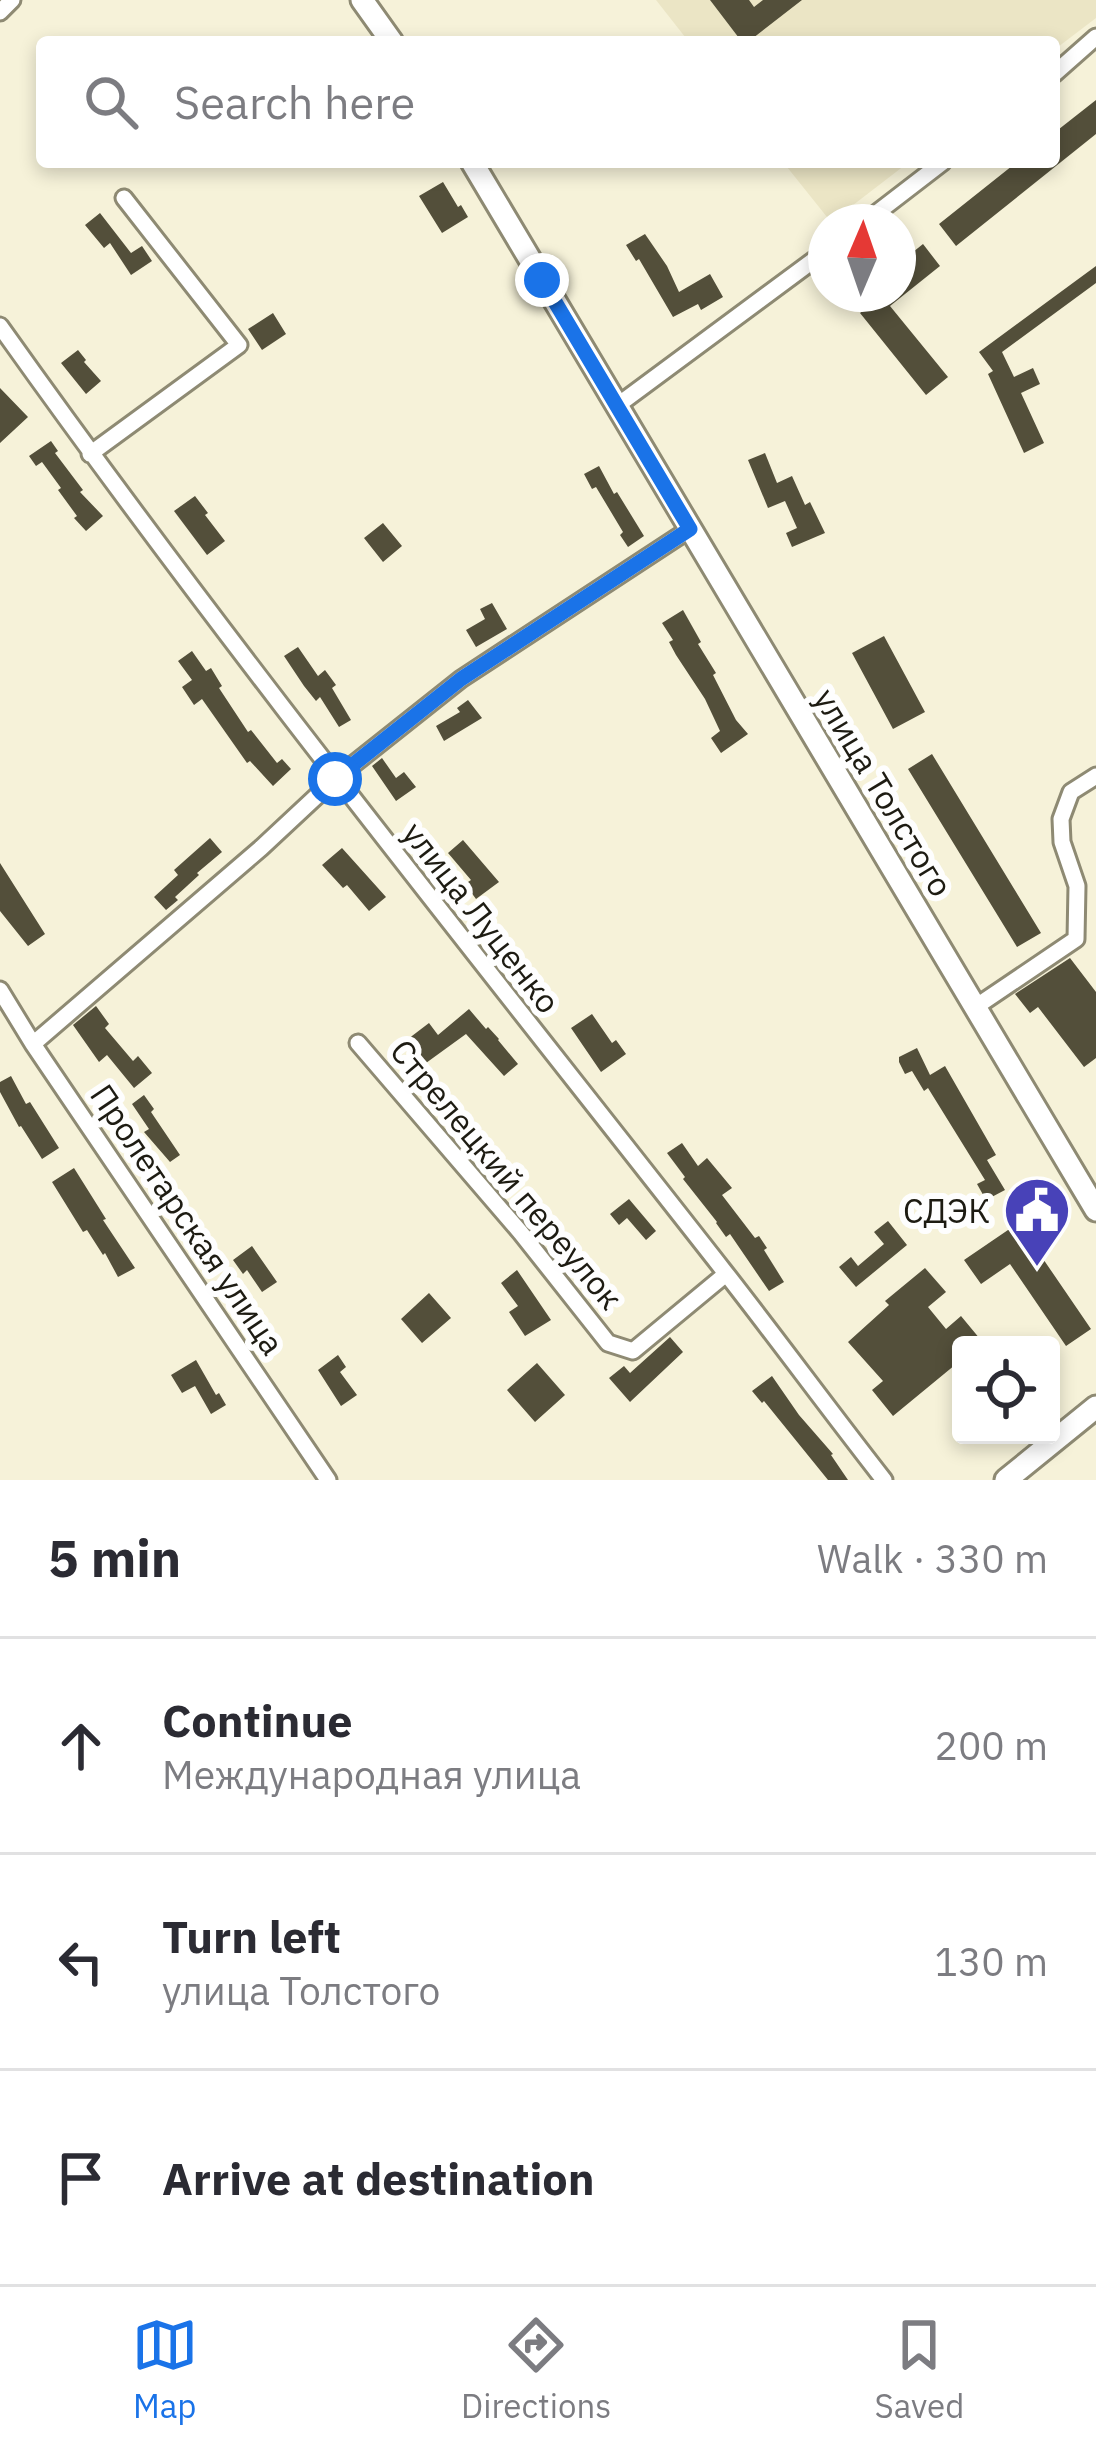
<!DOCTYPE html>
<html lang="en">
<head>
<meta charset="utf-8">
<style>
  body { margin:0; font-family:"IBM Plex Sans",sans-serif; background:#f7f7f7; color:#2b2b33 }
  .controls { position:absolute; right:36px; bottom:36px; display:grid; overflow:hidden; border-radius:12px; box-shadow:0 6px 18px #0003 }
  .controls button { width:108px; height:108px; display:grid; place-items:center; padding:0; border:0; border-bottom:3px solid #e1e1e2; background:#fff; color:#2b2b33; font:60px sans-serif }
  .compass { position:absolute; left:808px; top:204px; width:108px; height:108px; border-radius:50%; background:#fff; box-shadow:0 6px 18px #0003; rotate:2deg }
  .stop { position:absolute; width:36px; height:36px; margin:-27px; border:9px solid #1a73e8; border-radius:50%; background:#fff }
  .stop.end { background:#1a73e8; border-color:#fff; box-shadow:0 3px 12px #0008 }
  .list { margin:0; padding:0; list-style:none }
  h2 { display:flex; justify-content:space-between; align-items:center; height:156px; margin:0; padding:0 48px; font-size:51px }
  h2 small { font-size:39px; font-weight:400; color:#7c7c81 }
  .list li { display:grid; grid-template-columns:78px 1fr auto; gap:36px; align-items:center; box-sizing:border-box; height:216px; padding:0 48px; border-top:3px solid #e1e1e2 }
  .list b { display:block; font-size:45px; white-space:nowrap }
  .list p { margin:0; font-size:39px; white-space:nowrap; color:#7c7c81 }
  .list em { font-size:39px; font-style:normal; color:#7c7c81 }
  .icon { flex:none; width:66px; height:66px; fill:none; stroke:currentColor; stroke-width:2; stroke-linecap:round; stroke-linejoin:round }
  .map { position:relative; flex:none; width:1096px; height:1480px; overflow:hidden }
  .search { position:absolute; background:#fff; box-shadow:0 6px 18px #0003; left:36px; right:36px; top:36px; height:132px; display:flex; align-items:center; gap:30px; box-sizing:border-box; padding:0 42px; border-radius:12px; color:#7c7c81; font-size:45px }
  .sheet { height:804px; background:#fff }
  nav { display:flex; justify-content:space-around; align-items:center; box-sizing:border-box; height:168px; border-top:3px solid #e1e1e2; background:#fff; font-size:33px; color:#7c7c81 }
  nav a { display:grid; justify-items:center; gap:6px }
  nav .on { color:#1a73e8 }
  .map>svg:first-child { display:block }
</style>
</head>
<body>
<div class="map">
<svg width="1096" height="1480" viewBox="0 0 1096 1480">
  <rect width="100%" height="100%" fill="#f6f2d9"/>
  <!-- built -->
  <path fill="#ebe5c5" d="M 656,0 L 1096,0 L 1096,18 L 1054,50 L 1054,42 L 689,42 Z
    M 783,162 L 909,162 L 831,222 Z"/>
  <!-- building -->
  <path fill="#534f3a" d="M 710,0 L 749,0 L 754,7 L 763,0 L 802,0 L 748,42 L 742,42 Z
    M 1096,100 L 1096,134 L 956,246 L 939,224 L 1017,162 L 1054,162 L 1054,133 Z
    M 443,182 L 458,207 L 461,205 L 468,217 L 442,233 L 419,196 Z
    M 100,213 L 131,253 L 142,246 L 152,261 L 131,275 L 110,243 L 104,248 L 85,225 Z
    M 645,234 L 667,266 L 679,292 L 710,274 L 723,297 L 701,310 L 698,304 L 673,317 L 639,259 L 636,261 L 626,245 Z
    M 923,244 L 940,266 L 890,306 L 948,377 L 926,395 L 860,313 L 884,294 L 898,294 L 898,264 Z
    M 1096,266 L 1096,283 L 1002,352 L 1014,377 L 1033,368 L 1040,384 L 1021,393 L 1044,443 L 1024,453 L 988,374 L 993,371 L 979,352 Z
    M 273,313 L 286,334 L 262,350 L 248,329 Z
    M 78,350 L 86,360 L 84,362 L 101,381 L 86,394 L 61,363 Z
    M 0,388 L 28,417 L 0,443 Z
    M 51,441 L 58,451 L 55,453 L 83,490 L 80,492 L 103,516 L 86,531 L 74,518 L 77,516 L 58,490 L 61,488 L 42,462 L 36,466 L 29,456 Z
    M 765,453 L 777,483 L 792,476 L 805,505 L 810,502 L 825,533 L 792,547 L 786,533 L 797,528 L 785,501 L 768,508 L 748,460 Z
    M 599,466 L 614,494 L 617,492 L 644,536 L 628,547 L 620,535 L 623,532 L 596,487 L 592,489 L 584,474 Z
    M 195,496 L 208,513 L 205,515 L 225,541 L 207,555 L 174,511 Z
    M 383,523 L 402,546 L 383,562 L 364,538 Z
    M 492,603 L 507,629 L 476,647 L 466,630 L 485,619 L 480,609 Z
    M 683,610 L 701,642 L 698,644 L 716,673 L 713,675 L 736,720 L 748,734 L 721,753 L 711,738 L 720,731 L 705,699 L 676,655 L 669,642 L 673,640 L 662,623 Z
    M 884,636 L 925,712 L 893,729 L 852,653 Z
    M 298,647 L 318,676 L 325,670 L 336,685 L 332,688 L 351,720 L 339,727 L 320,697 L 316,701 L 304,686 L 284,656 Z
    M 192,651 L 206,671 L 211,668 L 222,686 L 219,688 L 248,732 L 251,730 L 277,763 L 282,759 L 291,769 L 273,786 L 250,761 L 247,763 L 202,699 L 194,705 L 182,687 L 192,680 L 178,661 Z
    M 468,700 L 482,718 L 444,741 L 436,726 L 460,712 L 457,708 Z
    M 932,754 L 1041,933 L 1017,947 L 908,769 Z
    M 382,758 L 396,778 L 404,772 L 416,787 L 396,801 L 372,766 Z
    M 210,838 L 222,852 L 197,873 L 199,875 L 175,897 L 178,900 L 166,910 L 154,897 L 178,875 L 174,870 Z
    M 463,840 L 499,882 L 476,899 L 465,884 L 471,880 L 448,853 Z
    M 342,848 L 386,897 L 369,911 L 347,885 L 343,888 L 322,865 Z
    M 0,863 L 45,934 L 28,946 L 0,911 Z
    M 1070,958 L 1096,992 L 1096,1058 L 1084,1067 L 1038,1007 L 1030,1013 L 1015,994 Z
    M 96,1006 L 109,1024 L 105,1028 L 133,1061 L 138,1056 L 152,1073 L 134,1088 L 107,1055 L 99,1062 L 73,1025 Z
    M 469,1009 L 486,1029 L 488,1027 L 499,1039 L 498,1040 L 518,1064 L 504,1076 L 466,1034 L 426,1063 L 408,1039 L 429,1023 L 438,1035 Z
    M 592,1014 L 612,1043 L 616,1040 L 626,1054 L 601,1072 L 571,1028 Z
    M 917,1048 L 930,1075 L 945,1066 L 996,1155 L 987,1160 L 1005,1190 L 986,1200 L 977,1184 L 985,1180 L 928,1088 L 924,1091 L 912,1071 L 905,1074 L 899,1062 L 899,1057 Z
    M 11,1076 L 26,1104 L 30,1102 L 59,1148 L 42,1159 L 21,1126 L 19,1127 L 0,1092 L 0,1082 Z
    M 144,1095 L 154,1109 L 151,1112 L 180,1155 L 170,1162 L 144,1132 L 149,1129 L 132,1104 Z
    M 682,1143 L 698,1166 L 707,1158 L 732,1188 L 722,1195 L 755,1238 L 759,1236 L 767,1248 L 764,1250 L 784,1282 L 769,1291 L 730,1234 L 726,1237 L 716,1223 L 717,1222 L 683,1179 L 685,1177 L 667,1153 Z
    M 74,1168 L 106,1219 L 103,1220 L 135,1268 L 118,1277 L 105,1253 L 103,1255 L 87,1230 L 83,1232 L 52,1182 Z
    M 629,1199 L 656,1231 L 646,1240 L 627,1218 L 619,1225 L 610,1214 Z
    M 888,1221 L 907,1245 L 856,1287 L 839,1267 L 851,1257 L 858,1266 L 884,1244 L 874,1232 Z
    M 1008,1230 L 1024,1231 L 1091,1329 L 1066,1346 L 1010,1264 L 981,1284 L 964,1260 Z
    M 252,1246 L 277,1282 L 262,1292 L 247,1270 L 243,1274 L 233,1260 Z
    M 925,1268 L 946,1292 L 928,1307 L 946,1329 L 961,1316 L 985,1345 L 961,1345 L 961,1360 L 893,1416 L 872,1390 L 883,1381 L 848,1342 L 889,1305 L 885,1301 Z
    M 517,1270 L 551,1320 L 525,1336 L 509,1312 L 518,1306 L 501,1283 Z
    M 429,1293 L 451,1318 L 422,1343 L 401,1319 Z
    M 670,1337 L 683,1352 L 630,1402 L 609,1378 L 624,1366 L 630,1373 Z
    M 338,1355 L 346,1367 L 340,1372 L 357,1395 L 341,1406 L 318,1370 Z
    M 196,1360 L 216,1395 L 219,1393 L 226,1405 L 211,1414 L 195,1386 L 182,1393 L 171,1375 Z
    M 537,1363 L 565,1395 L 535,1422 L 507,1390 Z
    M 772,1376 L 799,1415 L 833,1454 L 831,1455 L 848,1480 L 828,1480 L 764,1401 L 762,1403 L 752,1391 Z"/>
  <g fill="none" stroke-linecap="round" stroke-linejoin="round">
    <defs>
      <path id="street" d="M 0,12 L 12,0
        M 1054,74 L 1096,37
        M 865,222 L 943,162
        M 0,326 C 230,650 479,958 724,1271 C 778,1340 830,1411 884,1480
        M 618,405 L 826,251
        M 90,454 L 239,345 L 124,198
        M 0,990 L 33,1044 L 328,1480
        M 974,1008 L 1076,939 L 1077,886 L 1062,842 L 1061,819 L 1071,792 L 1096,776
        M 358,1043 L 521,1233 L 608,1343 L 633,1351 L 726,1274
        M 33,1044 L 261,848 L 335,779 L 461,679 L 690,529"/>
      <path id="secondary" d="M 362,0 L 392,42
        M 472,162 L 1096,1210
        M 1006,1480 L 1096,1407"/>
    </defs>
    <!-- street casing -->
    <use href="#street" stroke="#8e8a73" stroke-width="21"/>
    <!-- secondary casing -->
    <use href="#secondary" stroke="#8e8a73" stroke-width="27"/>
    <!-- street -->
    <use href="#street" stroke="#fff" stroke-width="15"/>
    <!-- secondary -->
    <use href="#secondary" stroke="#fff" stroke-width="21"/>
  </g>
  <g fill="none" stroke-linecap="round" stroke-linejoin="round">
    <!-- route -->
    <path stroke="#1a73e8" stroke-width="15" d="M 335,779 L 461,679 L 690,529 L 542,280"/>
  </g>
  <!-- icons -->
  <defs>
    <symbol id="civic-pin" viewBox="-11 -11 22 30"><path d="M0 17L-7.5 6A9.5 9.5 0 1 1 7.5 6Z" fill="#4842b8" stroke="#fefefe"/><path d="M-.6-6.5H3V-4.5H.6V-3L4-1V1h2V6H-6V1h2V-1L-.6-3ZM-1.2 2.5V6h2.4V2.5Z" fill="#fff"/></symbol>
  </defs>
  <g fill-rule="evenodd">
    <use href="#civic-pin" x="999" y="1172" width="76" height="104"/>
  </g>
  <g text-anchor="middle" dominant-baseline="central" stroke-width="12" stroke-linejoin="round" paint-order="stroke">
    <!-- street labels -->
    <g font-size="33" fill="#1d1b12" stroke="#fefefe">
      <text transform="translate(884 792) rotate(59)">улица Толстого</text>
      <text transform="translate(482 917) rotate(52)">улица Луценко</text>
      <text transform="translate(507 1174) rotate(50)">Стрелецкий переулок</text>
      <text transform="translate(188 1219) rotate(56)">Пролетарская улица</text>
    </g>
    <!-- poi labels -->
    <g font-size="33" fill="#1d1b12" stroke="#fefefe" text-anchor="end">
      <text x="990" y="1210">СДЭК</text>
    </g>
  </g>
</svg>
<div class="controls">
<button><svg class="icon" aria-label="locate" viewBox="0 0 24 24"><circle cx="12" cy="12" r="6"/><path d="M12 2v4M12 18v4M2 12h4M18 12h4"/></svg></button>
</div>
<svg class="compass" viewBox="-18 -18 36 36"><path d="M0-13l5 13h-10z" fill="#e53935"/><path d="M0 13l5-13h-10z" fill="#7c7c81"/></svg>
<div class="stop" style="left:335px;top:779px"></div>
<div class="stop end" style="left:542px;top:280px"></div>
<div class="search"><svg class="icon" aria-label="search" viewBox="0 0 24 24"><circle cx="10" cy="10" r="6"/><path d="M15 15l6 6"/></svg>Search here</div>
</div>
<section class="sheet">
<h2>5 min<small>Walk · 330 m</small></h2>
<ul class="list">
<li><svg class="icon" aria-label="ahead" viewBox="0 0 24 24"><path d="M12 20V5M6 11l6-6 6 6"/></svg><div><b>Continue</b><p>Международная улица</p></div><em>200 m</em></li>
<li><svg class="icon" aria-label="left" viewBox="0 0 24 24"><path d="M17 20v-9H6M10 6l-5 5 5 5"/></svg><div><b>Turn left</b><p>улица Толстого</p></div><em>130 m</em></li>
<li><svg class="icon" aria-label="arrive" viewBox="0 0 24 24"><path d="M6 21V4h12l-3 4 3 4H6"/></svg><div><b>Arrive at destination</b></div></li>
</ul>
</section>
<nav>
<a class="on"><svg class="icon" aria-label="map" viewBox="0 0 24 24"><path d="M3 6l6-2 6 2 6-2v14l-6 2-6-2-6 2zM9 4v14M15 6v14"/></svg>Map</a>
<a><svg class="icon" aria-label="directions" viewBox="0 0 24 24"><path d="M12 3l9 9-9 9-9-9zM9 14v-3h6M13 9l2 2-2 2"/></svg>Directions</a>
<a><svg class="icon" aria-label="saved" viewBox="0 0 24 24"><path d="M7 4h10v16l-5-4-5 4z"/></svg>Saved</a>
</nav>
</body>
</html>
